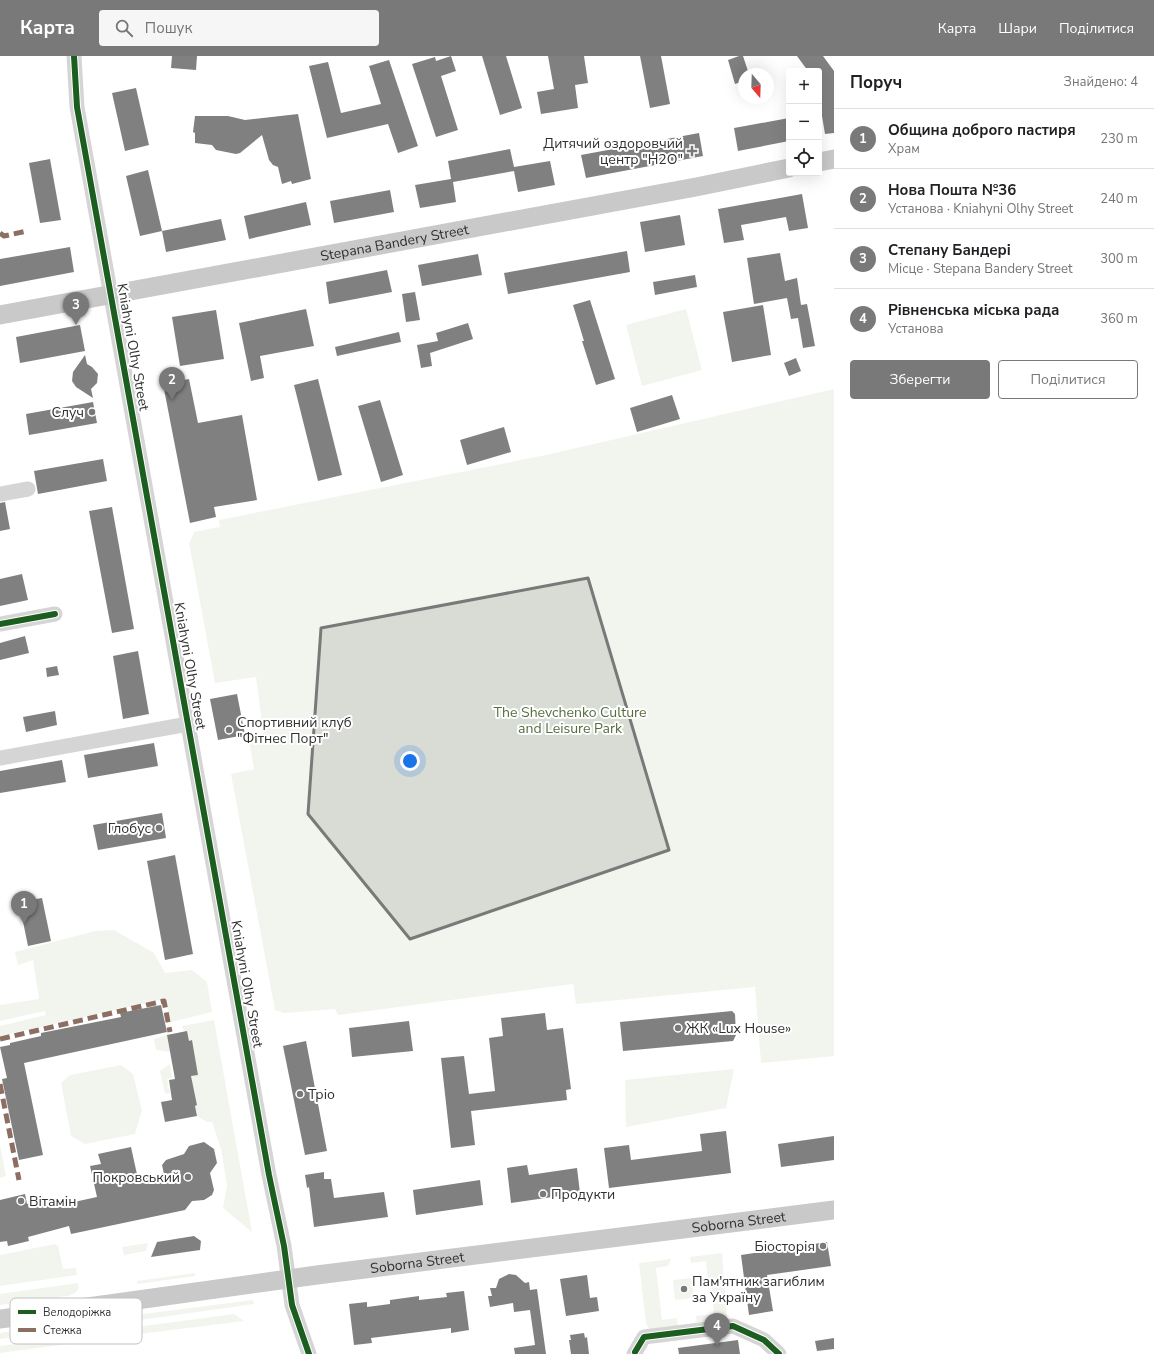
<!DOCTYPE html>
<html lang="uk">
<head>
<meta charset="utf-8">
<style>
  body { margin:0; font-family:"Nunito Sans",sans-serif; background:#f6f6f6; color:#202124 }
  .controls { position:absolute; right:12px; top:12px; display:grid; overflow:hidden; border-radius:4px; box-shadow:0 4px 16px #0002 }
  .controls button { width:36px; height:36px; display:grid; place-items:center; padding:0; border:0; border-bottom:1px solid #e0e0e0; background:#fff; color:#202124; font:20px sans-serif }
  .compass { position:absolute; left:738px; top:12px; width:36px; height:36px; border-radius:50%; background:#fff; box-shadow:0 4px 16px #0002; rotate:161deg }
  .you { position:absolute; left:410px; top:705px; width:14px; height:14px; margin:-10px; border:3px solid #fff; border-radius:50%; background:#1a73e8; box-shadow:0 0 0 6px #1a73e833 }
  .badge { display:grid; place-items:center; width:26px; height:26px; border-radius:50%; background:#797979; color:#fff; font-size:13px; font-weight:700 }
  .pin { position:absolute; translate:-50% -33px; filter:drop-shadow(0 1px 2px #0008) }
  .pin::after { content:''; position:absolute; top:21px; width:14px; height:12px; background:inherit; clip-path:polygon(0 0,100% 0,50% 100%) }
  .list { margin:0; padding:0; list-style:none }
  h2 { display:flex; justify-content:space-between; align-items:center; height:52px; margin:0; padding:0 16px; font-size:17px }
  h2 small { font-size:13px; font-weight:400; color:#757577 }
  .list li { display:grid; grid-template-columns:26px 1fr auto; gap:12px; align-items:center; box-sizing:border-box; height:60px; padding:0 16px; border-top:1px solid #e0e0e0 }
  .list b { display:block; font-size:15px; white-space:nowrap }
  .list p { margin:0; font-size:13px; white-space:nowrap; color:#757577 }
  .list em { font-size:13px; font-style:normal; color:#757577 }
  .actions { display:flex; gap:8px; padding:12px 16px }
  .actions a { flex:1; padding:9px 0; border:1px solid #797979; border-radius:4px; text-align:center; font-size:14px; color:#797979 }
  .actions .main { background:#797979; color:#fff }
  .icon { flex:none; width:22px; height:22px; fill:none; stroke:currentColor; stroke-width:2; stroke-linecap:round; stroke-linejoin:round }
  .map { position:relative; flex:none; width:834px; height:1298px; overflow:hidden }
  header { display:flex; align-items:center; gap:24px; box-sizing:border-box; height:56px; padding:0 20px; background:#797979; color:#fff }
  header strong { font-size:19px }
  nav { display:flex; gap:22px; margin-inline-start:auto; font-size:14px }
  .search { width:280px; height:36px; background:#f6f6f6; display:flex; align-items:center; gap:10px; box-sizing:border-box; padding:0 14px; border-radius:4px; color:#757577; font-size:15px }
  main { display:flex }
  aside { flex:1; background:#fff }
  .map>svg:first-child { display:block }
</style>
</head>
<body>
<header>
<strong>Карта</strong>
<div class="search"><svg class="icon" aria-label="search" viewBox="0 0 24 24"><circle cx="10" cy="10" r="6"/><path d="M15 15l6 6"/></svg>Пошук</div>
<nav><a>Карта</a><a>Шари</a><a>Поділитися</a></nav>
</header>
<main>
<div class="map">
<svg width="834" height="1298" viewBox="0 0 834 1298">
  <rect width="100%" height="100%" fill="#fff"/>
  <!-- green -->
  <path fill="#f2f5ed" d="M 686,253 L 702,314 L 642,330 L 626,269 Z
    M 834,333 L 834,1000 L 761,1007 L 755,931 L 576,948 L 573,928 L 338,959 L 335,953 L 284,957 L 275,954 L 231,718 L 254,713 L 249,685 L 264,682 L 256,621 L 215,627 L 191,497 L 189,488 L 194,476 L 220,471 L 219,464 L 546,399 Z
    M 114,874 L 154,897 L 165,917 L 192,914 L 207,926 L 212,956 L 171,966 L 165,943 L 0,980 L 0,970 L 46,959 L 45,955 L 0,965 L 0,949 L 39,943 L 33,904 L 18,909 L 15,896 L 95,875 Z
    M 214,964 L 252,1176 L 223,1152 L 227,1129 L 221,1093 L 212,1066 L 207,1066 L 197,1060 L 195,1050 L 197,1049 L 191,1020 L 198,1019 L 192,985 L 189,985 L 182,970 Z
    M 167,979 L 170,996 L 156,994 L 154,983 Z
    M 170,1008 L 172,1022 L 167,1023 L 170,1037 L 165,1038 L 160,1015 Z
    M 121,1009 L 133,1018 L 142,1054 L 135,1078 L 85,1088 L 71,1080 L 61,1027 L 70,1019 Z
    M 734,1013 L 726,1052 L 626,1071 L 625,1024 Z
    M 0,1089 L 6,1120 L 0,1122 Z
    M 148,1187 L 146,1195 L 124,1199 L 122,1191 Z
    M 55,1188 L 58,1190 L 63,1213 L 76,1212 L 77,1219 L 0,1230 L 0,1199 Z
    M 722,1197 L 727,1264 L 697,1271 L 696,1260 L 714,1258 L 711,1225 L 708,1225 L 706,1205 L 691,1207 L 690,1201 Z
    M 671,1203 L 668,1210 L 656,1212 L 662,1264 L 677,1262 L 678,1273 L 650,1275 L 646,1267 L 639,1207 Z
    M 195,1217 L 195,1220 L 137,1228 L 137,1225 Z
    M 692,1222 L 694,1242 L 675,1244 L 673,1224 Z
    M 78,1227 C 80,1236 75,1237 68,1240 L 0,1249 L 0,1238 Z
    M 253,1244 L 254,1248 L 91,1271 L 89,1265 Z
    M 234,1258 L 244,1265 L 92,1284 L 92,1277 Z
    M 80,1266 L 81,1272 L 0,1283 L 0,1277 Z
    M 82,1279 L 83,1286 L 0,1297 L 0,1290 Z"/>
  <!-- building -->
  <path fill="#808080" d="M 172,0 L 197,0 L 196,14 L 171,12 Z
    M 451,0 L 456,15 L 441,20 L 458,74 L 436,81 L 412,8 L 435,1 L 436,5 Z
    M 482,0 L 506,0 L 522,52 L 500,59 Z
    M 548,0 L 584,0 L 588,27 L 575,29 L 578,52 L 541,58 L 537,36 L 554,33 Z
    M 640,0 L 661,0 L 670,48 L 650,52 Z
    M 739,0 L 743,0 L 749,18 L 744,18 L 744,25 L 735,28 L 728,4 Z
    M 797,0 L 823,0 L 834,15 L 834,77 L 825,78 L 819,42 L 819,15 L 808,15 Z
    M 389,4 L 418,90 L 398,97 L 388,68 L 327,82 L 309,10 L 328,6 L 341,57 L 381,48 L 369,10 Z
    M 136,32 L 149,89 L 125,95 L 112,37 Z
    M 298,58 L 311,123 L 292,128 L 291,125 L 282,128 L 278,111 L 273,109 L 269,104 L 262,79 L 240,97 L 236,98 L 216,94 L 212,89 L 195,87 L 195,77 L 193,76 L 195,60 L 228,60 L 245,64 Z
    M 789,62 L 789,85 L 738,95 L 734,72 Z
    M 699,77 L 703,100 L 586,122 L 581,99 Z
    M 510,93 L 514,111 L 550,105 L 555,129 L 518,136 L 514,115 L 453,126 L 456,146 L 420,152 L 415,129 L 451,123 L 448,105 Z
    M 50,103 L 61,164 L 40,167 L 29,107 Z
    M 148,114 L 162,175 L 140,180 L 126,120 Z
    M 390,134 L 394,156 L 334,167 L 330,145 Z
    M 802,138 L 808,172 L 789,175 L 786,161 L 741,169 L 744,184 L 724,187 L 718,153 Z
    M 306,146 L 311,169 L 249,183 L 244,160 Z
    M 680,159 L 685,189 L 645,196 L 640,166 Z
    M 221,163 L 226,184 L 166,196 L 162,175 Z
    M 70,191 L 74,216 L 0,230 L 0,203 Z
    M 627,195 L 630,216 L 508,238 L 504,217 Z
    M 780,197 L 785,225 L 797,222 L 801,249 L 807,248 L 815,290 L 803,292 L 798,262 L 791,263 L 787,242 L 754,248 L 747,202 Z
    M 478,198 L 482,219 L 422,230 L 418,209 Z
    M 387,214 L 392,236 L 329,248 L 326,226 Z
    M 695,219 L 697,231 L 655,239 L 653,226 Z
    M 415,236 L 420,264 L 406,266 L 402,238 Z
    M 590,244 L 615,323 L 596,329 L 582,285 L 584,285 L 573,249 Z
    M 763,249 L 771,299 L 732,306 L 723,256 Z
    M 306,253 L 314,290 L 260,300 L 264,322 L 251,325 L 239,267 Z
    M 216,254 L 224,303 L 180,310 L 172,261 Z
    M 468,267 L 473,283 L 430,297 L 432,310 L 421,312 L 417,289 L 438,285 L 436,277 Z
    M 80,269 L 85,295 L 20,307 L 16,281 Z
    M 399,276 L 401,286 L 337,300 L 335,291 Z
    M 85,299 L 87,308 L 92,311 L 98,318 L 97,327 L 91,333 L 93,342 L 76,331 L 72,325 L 73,316 Z
    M 796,302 L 801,315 L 789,320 L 784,307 Z
    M 189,323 L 198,367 L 242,359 L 257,444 L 214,451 L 216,461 L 190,467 L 163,328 Z
    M 318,323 L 342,419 L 318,425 L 294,329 Z
    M 672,339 L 680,363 L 637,376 L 630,352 Z
    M 380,344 L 403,419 L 381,426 L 358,350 Z
    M 93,346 L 97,367 L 29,379 L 26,358 Z
    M 504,371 L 511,396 L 467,409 L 460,384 Z
    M 103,403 L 107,425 L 38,438 L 34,415 Z
    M 5,446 L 10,473 L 0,475 L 0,447 Z
    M 112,451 L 134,573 L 112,577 L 89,455 Z
    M 22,518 L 28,544 L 0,550 L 0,523 Z
    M 25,580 L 29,597 L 0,604 L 0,587 Z
    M 138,595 L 149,658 L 123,663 L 113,600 Z
    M 57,610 L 59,619 L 47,621 L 46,612 Z
    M 237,638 L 245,679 L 218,684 L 210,643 Z
    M 55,655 L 57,669 L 26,676 L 23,661 Z
    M 154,687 L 158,710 L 88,722 L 84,699 Z
    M 62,704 L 66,726 L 0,737 L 0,715 Z
    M 162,757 L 166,782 L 98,794 L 93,769 Z
    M 175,799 L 193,898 L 165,904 L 147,805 Z
    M 42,842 L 51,885 L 28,890 L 19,846 Z
    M 161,949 L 167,976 L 24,1007 L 43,1099 L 19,1104 L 2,1023 L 7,1022 L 0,991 L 10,989 L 10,987 L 41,980 L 41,977 L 121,961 L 120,957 Z
    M 732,955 L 735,958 L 736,979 L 733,985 L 623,995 L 620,966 Z
    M 545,957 L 547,974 L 563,972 L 571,1033 L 566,1034 L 567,1044 L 471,1055 L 475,1089 L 451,1092 L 441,1002 L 464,1000 L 469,1038 L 495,1035 L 489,982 L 503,980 L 501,962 Z
    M 409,965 L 413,995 L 352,1001 L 349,972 Z
    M 187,975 L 189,985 L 192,984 L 198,1019 L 191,1020 L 197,1049 L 195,1050 L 197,1060 L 165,1066 L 161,1046 L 172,1044 L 169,1024 L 175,1023 L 167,979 Z
    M 306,985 L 327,1095 L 305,1099 L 283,990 Z
    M 726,1075 L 731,1117 L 609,1132 L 604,1092 L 629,1089 L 631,1104 L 702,1095 L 700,1078 Z
    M 834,1080 L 834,1104 L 781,1111 L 778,1088 Z
    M 204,1086 L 214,1093 L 217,1107 L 210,1117 L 214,1134 L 212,1139 L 204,1144 L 192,1145 L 185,1154 L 71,1178 L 69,1170 L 28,1181 L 29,1185 L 8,1190 L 7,1185 L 0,1186 L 0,1144 L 25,1138 L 27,1148 L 49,1144 L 49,1147 L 73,1142 L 74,1146 L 97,1141 L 90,1110 L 101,1108 L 98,1098 L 131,1091 L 138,1123 L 164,1118 L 162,1109 L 166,1104 L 184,1098 L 189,1090 Z
    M 527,1109 L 529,1119 L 577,1112 L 580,1137 L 511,1147 L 507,1112 Z
    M 324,1116 L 324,1123 L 331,1123 L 334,1142 L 384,1136 L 388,1161 L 314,1171 L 309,1131 L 307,1132 L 305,1119 Z
    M 480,1124 L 483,1149 L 416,1159 L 413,1134 Z
    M 194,1180 L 201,1185 L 200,1194 L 151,1201 L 157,1186 Z
    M 827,1186 L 831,1210 L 767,1219 L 773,1255 L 749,1259 L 741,1199 Z
    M 509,1218 L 516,1219 L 525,1227 L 529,1226 L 530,1234 L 537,1233 L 546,1298 L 515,1298 L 514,1292 L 535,1289 L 530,1254 L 514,1256 L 513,1247 L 490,1251 L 488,1240 L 492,1240 L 490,1232 L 496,1232 L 499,1223 Z
    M 587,1219 L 590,1242 L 597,1241 L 599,1255 L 566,1260 L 560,1223 Z
    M 464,1235 L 469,1274 L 451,1277 L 451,1272 L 371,1282 L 372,1287 L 354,1289 L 349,1248 L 367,1246 L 367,1251 L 390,1248 L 390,1244 L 419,1240 L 419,1244 L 447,1241 L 446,1237 Z
    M 584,1277 L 585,1282 L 587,1281 L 589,1298 L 571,1298 L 569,1284 L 571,1284 L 570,1279 Z
    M 834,1282 L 834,1293 L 817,1295 L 815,1285 Z
    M 738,1284 L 740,1298 L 679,1298 L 678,1292 Z"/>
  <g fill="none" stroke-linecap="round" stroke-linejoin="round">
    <!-- minor -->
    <path stroke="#d5d5d5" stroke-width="15" d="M 74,0 L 77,51 L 269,1119 L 284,1190 L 292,1249 L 309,1298
      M 0,438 L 28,433
      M 0,568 L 55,558
      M 0,702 L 188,668
      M 634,1298 L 644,1281 L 733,1270 L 764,1284 L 779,1298"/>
    <!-- major -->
    <g stroke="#c9c9c9" stroke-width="19">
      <path d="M 819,106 L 834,103"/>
      <path id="s1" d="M 0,259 L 696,131 L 789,112"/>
      <path id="s2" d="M 0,1263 L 317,1219 L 834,1154"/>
    </g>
    <!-- quiet -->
    <path stroke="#8d6e63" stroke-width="5" stroke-dasharray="10 5" stroke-linecap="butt" d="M 0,177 L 4,180 L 27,175
      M 0,983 L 164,945 L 170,976
      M 0,1028 L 19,1124"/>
    <defs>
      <path id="cycleway" d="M 74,0 L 77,51 L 269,1119 L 284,1190 L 292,1249 L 309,1298
        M 0,568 L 55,558
        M 635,1296 L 644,1281 L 733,1270 L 764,1284 L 779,1298"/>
    </defs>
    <!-- cycleway casing -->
    <use href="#cycleway" stroke="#fff" stroke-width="8"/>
    <!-- cycleway -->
    <use href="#cycleway" stroke="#1b5e20" stroke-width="6"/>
  </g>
  <!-- marked area -->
  <path fill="#797979" fill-opacity="0.2" stroke="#797979" stroke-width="3" stroke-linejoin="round" d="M 588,522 L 669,794 L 410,883 L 308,758 L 321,572 Z"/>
  <!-- markers -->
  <g fill="#797979" stroke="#fff" stroke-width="1.5">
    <path d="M690 89h4v4h4v4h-4v4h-4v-4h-4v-4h4z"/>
    <circle cx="92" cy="356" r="4"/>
    <circle cx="229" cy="674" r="4"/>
    <circle cx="159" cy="772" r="4"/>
    <circle cx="678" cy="972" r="4"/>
    <circle cx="300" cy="1038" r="4"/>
    <circle cx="188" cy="1121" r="4"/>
    <circle cx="543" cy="1138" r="4"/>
    <circle cx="21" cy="1145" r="4"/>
    <circle cx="823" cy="1190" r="4"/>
    <circle cx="684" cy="1233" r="4"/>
  </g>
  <g text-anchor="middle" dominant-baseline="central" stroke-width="4" stroke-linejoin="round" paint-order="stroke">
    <!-- poi labels -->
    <g font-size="14" fill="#313131" stroke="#fff" text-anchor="start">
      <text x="683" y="87" text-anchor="end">Дитячий оздоровчий<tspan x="683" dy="16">центр "H2O"</tspan></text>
      <text x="84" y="356" text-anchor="end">Случ</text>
      <text x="237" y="666">Спортивний клуб<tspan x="237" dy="16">"Фітнес Порт"</tspan></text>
      <text x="151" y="772" text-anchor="end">Глобус</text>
      <text x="686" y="972">ЖК «Lux House»</text>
      <text x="308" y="1038">Тріо</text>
      <text x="180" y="1121" text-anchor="end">Покровський</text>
      <text x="551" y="1138">Продукти</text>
      <text x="29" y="1145">Вітамін</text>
      <text x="815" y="1190" text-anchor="end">Біосторія</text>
      <text x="692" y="1225">Пам'ятник загиблим<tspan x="692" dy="16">за Україну</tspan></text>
    </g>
    <!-- street labels -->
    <g font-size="14" fill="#313131" stroke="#fff">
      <text stroke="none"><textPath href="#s1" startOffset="401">Stepana Bandery Street</textPath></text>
      <text transform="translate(133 291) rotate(80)">Kniahyni Olhy Street</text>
      <text transform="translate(190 610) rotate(80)">Kniahyni Olhy Street</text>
      <text transform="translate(247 928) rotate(80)">Kniahyni Olhy Street</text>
      <text stroke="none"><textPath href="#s2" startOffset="745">Soborna Street</textPath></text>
      <text stroke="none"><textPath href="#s2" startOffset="421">Soborna Street</textPath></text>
    </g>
    <!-- park labels -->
    <g font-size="14" fill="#566d3e" stroke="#fff">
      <text x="570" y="656">The Shevchenko Culture<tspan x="570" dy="16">and Leisure Park</tspan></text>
    </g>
  </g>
  <!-- legend -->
  <rect x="10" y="1242" width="132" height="46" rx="6" fill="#fff" stroke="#c1c1c1" stroke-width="1"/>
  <rect x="18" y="1254" width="18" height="4" fill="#1b5e20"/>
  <rect x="18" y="1272" width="18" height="4" fill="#8d6e63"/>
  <g font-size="11" fill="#313131">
    <text x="43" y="1260">Велодоріжка</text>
    <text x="43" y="1278">Стежка</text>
  </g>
</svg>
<div class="controls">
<button>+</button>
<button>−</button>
<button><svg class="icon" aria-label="locate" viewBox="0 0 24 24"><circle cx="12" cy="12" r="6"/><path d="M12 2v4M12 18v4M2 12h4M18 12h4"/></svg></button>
</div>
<svg class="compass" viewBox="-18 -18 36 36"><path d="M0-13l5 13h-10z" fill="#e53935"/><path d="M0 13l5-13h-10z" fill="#757577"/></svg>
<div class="you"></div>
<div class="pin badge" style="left:24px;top:868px">1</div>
<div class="pin badge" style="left:172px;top:344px">2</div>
<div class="pin badge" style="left:76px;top:269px">3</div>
<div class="pin badge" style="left:717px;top:1290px">4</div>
</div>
<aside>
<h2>Поруч<small>Знайдено: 4</small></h2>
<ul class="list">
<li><span class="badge">1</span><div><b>Община доброго пастиря</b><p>Храм</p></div><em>230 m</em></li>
<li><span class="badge">2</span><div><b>Нова Пошта №36</b><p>Установа · Kniahyni Olhy Street</p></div><em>240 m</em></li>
<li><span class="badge">3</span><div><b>Степану Бандері</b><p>Місце · Stepana Bandery Street</p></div><em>300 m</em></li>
<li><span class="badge">4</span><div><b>Рівненська міська рада</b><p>Установа</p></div><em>360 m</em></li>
</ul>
<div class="actions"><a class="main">Зберегти</a><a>Поділитися</a></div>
</aside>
</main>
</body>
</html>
